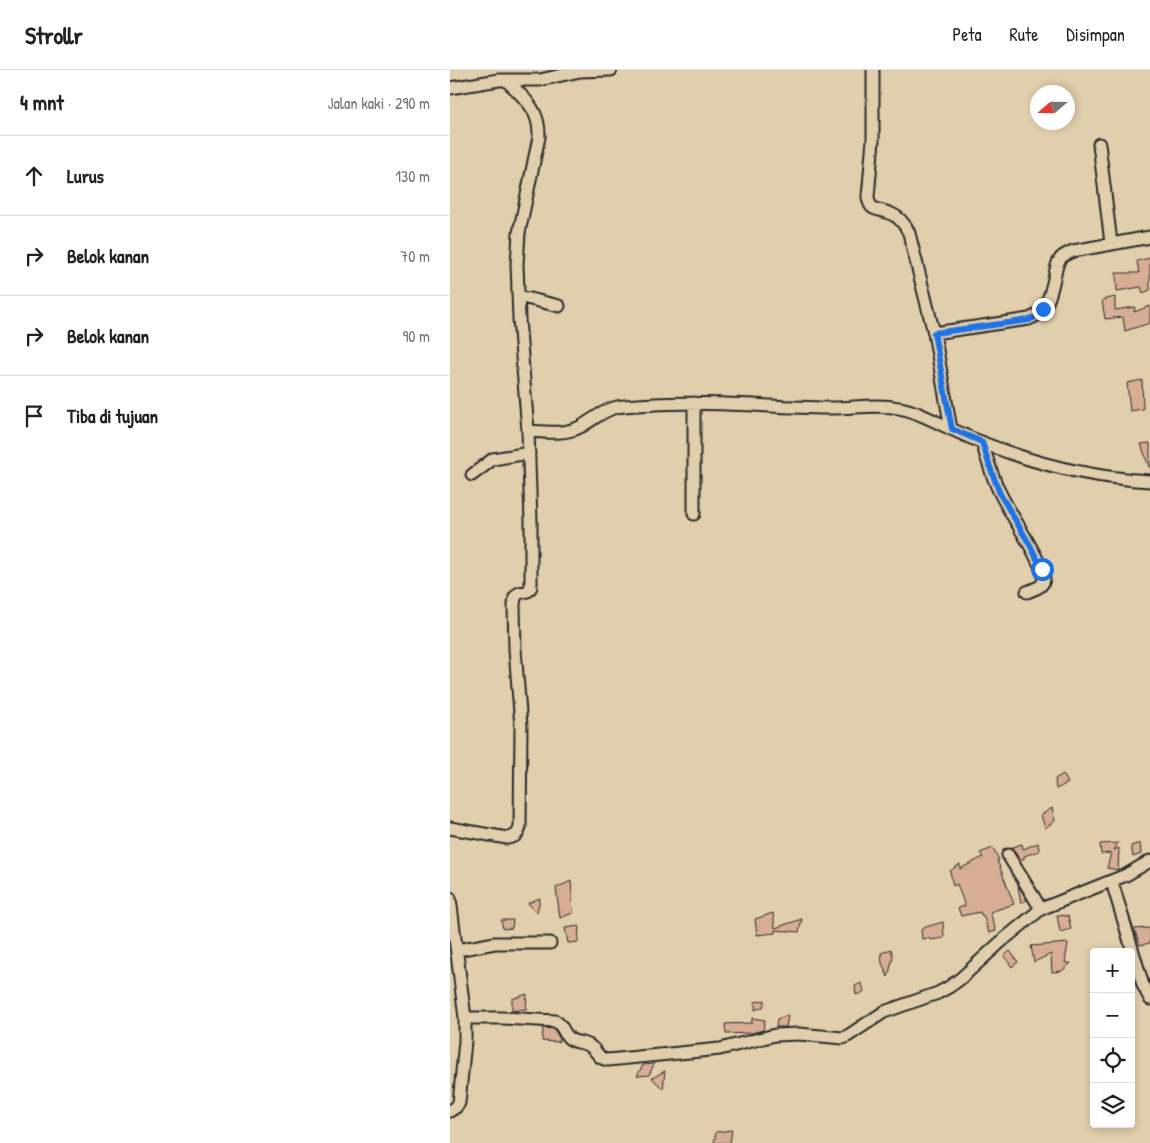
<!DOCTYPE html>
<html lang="id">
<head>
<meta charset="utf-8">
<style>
  body { margin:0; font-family:"Patrick Hand",sans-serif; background:#f2f2f2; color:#222 }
  .controls { position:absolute; right:15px; bottom:15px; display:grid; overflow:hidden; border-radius:5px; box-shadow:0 2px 8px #0003 }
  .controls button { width:45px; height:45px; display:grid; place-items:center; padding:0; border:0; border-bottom:1px solid #e0e0e0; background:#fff; color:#222; font:25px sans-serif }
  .compass { position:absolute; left:580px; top:15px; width:45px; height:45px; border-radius:50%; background:#fff; box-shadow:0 2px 8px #0003; rotate:250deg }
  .stop { position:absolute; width:15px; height:15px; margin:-11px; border:4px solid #1a73e8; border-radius:50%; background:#fff }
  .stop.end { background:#1a73e8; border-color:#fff; box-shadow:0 1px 5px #0008 }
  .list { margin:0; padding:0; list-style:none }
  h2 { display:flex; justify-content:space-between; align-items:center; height:65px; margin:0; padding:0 20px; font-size:21px }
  h2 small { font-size:16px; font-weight:400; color:#767676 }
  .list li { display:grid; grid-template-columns:32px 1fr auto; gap:15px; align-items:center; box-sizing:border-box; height:80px; padding:0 20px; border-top:1px solid #e0e0e0 }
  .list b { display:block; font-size:19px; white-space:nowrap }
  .list em { font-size:16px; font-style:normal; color:#767676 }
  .icon { flex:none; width:28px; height:28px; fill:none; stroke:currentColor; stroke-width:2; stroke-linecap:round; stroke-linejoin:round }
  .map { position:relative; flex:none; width:700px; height:1073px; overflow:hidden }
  header { display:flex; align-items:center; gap:30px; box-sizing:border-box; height:70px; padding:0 25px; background:#fff; border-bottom:1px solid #e0e0e0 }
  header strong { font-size:24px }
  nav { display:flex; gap:28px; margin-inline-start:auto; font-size:18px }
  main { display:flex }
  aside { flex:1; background:#fff }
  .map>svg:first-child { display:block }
</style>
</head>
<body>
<header>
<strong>Strollr</strong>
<nav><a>Peta</a><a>Rute</a><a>Disimpan</a></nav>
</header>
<main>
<aside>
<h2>4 mnt<small>Jalan kaki · 290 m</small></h2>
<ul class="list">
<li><svg class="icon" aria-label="ahead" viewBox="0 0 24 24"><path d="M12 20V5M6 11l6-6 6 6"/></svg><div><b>Lurus</b></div><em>130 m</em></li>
<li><svg class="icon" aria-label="right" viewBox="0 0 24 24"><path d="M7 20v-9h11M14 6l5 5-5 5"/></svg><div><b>Belok kanan</b></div><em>70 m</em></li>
<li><svg class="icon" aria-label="right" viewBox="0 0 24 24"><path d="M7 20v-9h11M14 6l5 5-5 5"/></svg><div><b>Belok kanan</b></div><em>90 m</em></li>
<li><svg class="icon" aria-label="arrive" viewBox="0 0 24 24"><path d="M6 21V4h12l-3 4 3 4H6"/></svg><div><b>Tiba di tujuan</b></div></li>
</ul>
</aside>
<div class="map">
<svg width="700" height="1073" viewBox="0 0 700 1073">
  <rect width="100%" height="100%" fill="#e1ceac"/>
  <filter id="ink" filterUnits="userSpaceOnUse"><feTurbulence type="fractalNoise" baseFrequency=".02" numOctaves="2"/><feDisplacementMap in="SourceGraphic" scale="10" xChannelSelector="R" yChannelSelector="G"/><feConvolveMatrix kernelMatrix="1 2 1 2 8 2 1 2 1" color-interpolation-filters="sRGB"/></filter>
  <g filter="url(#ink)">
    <!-- building -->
    <path fill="#d7ad96" stroke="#2b2b2b" d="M 700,188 L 700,220 L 693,223 L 691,217 L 667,221 L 666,203 L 689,203 L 687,191 Z
      M 665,227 L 665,240 L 685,237 L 684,242 L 700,236 L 700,253 L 675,261 L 673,247 L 655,249 L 652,230 Z
      M 692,310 L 693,339 L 680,341 L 677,313 Z
      M 700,373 L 700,397 L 699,397 L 691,374 Z
      M 613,704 L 618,713 L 606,719 L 605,709 Z
      M 602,738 L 605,751 L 595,758 L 591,745 Z
      M 588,773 L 589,781 L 574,786 L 574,789 L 570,790 L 564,781 L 560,778 L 572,774 L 573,779 Z
      M 668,773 L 664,780 L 669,778 L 668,800 L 657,798 L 661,783 L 651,784 L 650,774 Z
      M 690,773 L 691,784 L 683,787 L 681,776 Z
      M 543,778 L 549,790 L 547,790 L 564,834 L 540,842 L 546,861 L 539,863 L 533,845 L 531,845 L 530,842 L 511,846 L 508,838 L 515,836 L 507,814 L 503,816 L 500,801 L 510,794 L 510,799 L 533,787 L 530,783 Z
      M 121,811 L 123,843 L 110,848 L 106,818 Z
      M 568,817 L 569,817 L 577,830 L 571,833 Z
      M 90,828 L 87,843 L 78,833 Z
      M 323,843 L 325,858 L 352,849 L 349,862 L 325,860 L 325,863 L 307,865 L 305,849 Z
      M 607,845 L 618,846 L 621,859 L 610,862 Z
      M 51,850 L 63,850 L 62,858 L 53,859 Z
      M 493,852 L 494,868 L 480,870 L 479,868 L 472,869 L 471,859 L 479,856 Z
      M 129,856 L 128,872 L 118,873 L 115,858 Z
      M 700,858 L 700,873 L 690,875 L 684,859 Z
      M 618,873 L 615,893 L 621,893 L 612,901 L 602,902 L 601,884 L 584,892 L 581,876 Z
      M 441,879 L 443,887 L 438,907 L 432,893 L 431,883 Z
      M 560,881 L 568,892 L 562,897 L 554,886 Z
      M 412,913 L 414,922 L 406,925 L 405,916 Z
      M 77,924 L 76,939 L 62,941 L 62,929 Z
      M 315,930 L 313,937 L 305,940 L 305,932 Z
      M 338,945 L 336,957 L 326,957 L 327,949 Z
      M 302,948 L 315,950 L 313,960 L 301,963 L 276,964 L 275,954 L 302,953 Z
      M 93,958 L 104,959 L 110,969 L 108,972 L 92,971 Z
      M 204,994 L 199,1005 L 187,1006 L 193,995 Z
      M 215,1001 L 213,1019 L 202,1008 Z
      M 282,1060 L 280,1073 L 264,1073 L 266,1062 Z"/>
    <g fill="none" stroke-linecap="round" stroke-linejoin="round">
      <defs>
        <path id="minor" d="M 423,0 L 423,70 L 418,127 C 420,142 427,138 439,143 C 448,146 455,154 459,163 L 484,263 L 501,359 C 565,389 630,407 700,411
          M 0,18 L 49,10 L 90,10 L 130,1 L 161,0
          M 649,74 L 661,173
          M 68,226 L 109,236
          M 484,263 L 579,249 C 598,242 601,222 605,204 C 606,199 607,193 610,189 C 613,185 618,183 623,181 L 700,167
          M 78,361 C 95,362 114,365 130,357 C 143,350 153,340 167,337 C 179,335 193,335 205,334 C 262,331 319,337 376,338 C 400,339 425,333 449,338 C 467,341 484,351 501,359
          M 532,372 C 537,389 542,407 550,423 C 561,445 575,465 586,487 C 589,494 594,501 594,509 C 593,518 583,519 577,522
          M 22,405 L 43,389 L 79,383
          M 244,444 L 244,333
          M 0,758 L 57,768 C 65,767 68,765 70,757 L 71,656 L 65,579 L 64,535 L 65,527 L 69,523 L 78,521 L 81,517 L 81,452 L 78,361 L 69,249 L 67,194 L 69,163 L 89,67 C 90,39 74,28 56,10
          M 558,785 L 591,839
          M 662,812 L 693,915 L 700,929
          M 0,828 L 15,948 L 15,971 L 9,1033 L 6,1037 L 0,1041
          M 7,880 L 45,873 L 100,873
          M 15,948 L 53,948 L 105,951 C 113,954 113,964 120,969 C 126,973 134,972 140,976 C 148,981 146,988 158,990 L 270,979 L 325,965 L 349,964 L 393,968 L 396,967 L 434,942 L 488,923 L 499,917 L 510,909 L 553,870 L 591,839 L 676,805 L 700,791"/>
      </defs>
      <!-- minor casing -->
      <use href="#minor" stroke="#2b2b2b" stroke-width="15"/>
      <!-- minor -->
      <use href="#minor" stroke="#e1ceac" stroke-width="11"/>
    </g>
  </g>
  <g fill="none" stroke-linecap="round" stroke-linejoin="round" filter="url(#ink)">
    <!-- route -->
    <path stroke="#1a73e8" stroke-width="6" d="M 592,499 L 580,475 L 550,424 L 540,397 L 532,372 L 502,359 L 484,263 L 579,250 L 585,247 L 593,239"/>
  </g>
</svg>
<div class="controls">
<button>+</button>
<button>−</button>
<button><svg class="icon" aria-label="locate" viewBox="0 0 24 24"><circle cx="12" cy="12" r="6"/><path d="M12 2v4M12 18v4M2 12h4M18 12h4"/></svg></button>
<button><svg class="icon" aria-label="layers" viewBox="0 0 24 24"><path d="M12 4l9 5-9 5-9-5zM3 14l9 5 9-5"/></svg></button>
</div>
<svg class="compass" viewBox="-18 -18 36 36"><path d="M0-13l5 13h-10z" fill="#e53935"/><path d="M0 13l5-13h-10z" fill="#767676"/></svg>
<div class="stop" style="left:592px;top:499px"></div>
<div class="stop end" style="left:593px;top:239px"></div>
</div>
</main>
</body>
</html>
